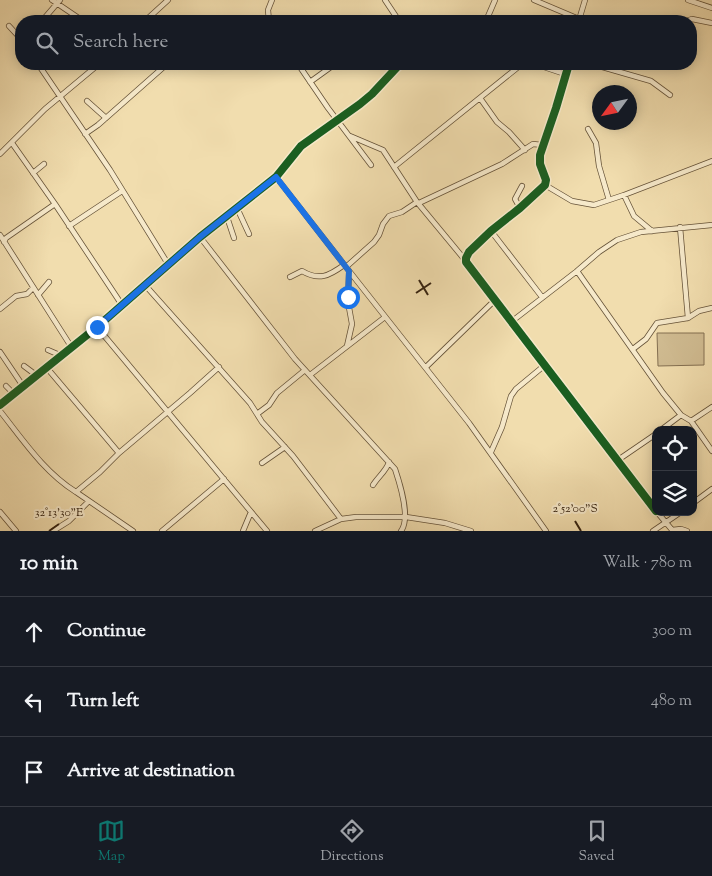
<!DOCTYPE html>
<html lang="en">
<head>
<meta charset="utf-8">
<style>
  body { margin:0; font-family:"Sorts Mill Goudy",serif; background:#20242c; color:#f1f3f6 }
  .controls { position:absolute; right:15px; bottom:15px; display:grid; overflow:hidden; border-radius:10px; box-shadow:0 2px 12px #0003 }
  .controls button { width:45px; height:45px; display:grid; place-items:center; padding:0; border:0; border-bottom:1px solid #363941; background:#171b24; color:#f1f3f6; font:25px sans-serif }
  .compass { position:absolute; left:592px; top:85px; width:45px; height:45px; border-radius:50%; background:#171b24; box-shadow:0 2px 12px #0003; rotate:237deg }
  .stop { position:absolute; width:15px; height:15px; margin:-11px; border:4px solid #1a73e8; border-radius:50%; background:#fff }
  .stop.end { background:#1a73e8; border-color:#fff; box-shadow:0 1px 5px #0008 }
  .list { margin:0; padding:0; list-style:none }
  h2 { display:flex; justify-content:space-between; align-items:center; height:65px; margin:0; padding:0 20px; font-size:21px }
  h2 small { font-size:16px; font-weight:400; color:#9ea1a6 }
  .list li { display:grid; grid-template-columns:32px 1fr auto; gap:15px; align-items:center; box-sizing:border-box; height:70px; padding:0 20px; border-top:1px solid #363941 }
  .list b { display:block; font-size:19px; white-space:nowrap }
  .list em { font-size:16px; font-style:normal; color:#9ea1a6 }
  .icon { flex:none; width:28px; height:28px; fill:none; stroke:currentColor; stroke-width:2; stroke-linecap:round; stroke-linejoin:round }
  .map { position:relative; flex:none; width:712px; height:531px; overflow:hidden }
  .search { position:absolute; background:#171b24; box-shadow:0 2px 12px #0003; left:15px; right:15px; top:15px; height:55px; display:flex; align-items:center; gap:12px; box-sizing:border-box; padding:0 18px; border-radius:20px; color:#9ea1a6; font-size:19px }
  .sheet { height:275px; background:#171b24 }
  nav { display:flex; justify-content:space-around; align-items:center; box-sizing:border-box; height:70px; border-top:1px solid #363941; background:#171b24; font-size:14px; color:#9ea1a6 }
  nav a { display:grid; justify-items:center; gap:2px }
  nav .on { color:#0f766e }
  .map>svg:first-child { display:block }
</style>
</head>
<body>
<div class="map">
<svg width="712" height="531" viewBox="0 0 712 531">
  <rect width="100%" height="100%" fill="#f1ddae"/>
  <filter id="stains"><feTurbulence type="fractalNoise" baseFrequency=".004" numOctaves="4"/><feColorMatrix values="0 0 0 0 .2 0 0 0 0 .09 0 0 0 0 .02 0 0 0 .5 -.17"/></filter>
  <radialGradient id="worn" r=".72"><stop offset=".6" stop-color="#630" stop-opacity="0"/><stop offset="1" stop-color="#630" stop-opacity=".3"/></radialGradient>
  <!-- green -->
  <path fill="#d1bd93" stroke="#847052" d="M 657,333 L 704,333 L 704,365 L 658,366 Z"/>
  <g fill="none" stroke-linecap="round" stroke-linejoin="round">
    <defs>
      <path id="minor" d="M 52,0 L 83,21
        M 385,0 L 399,21
        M 534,0 L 579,19
        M 688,0 L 712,8
        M 579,20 L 585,0
        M 42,21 L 60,0
        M 145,21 L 168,0
        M 269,21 L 268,10 L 272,0
        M 486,21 L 495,0
        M 686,21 L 692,19 L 712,23
        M 9,26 L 21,39
        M 38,64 L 110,170 L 168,264
        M 298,64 L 328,108 L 371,165
        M 535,64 L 565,74
        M 569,64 L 556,108 L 540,155 L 540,164 L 546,180 L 545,185 L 520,208 L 491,231 L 469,252 L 466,258 L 466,262 L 656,511
        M 592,64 L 651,81 L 670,95
        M 310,82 L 335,64
        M 480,98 L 497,122 L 509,132 L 525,150
        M 87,101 L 106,118
        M 588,129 L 596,143 L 599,166 L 609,200
        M 85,134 L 98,125 L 167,64
        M 350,136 L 383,150 L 417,202 L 465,260
        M 12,143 L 55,204 L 122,305
        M 0,154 L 45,109 L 99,64
        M 394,167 L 522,64
        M 33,173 L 44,164
        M 276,177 L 346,267 L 469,423 L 546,531
        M 545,185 L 572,201 L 594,205 L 624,195 L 712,161
        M 624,195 L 634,216 L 652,231
        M 419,203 L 502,164 L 533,144 L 542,145
        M 237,208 L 249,234
        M 520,208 L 515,199 L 522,186
        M 227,217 L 234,238
        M 69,226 L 122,191
        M 491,231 L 542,297
        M 0,235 L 72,348
        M 200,237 L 295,359 L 395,469 C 400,484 411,518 401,531
        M 4,242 L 6,238 L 55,204
        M 346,267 L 374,242 L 379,235 L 383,224 L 389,216 L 402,212 L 417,202
        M 577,271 L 663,393 L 681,415 L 691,421 L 712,451
        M 290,277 L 302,271 C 319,281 329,276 344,265
        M 145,285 L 250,403 L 262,422 L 293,456 L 341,519
        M 38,295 L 49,282
        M 0,309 L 16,296 L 27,294 L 33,288
        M 688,318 L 699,311 L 712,308
        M 511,322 L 577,271 L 599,252 L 617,240 L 641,232 L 712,225
        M 97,327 L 267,531
        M 347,346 L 352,324 L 348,302 L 349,272
        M 633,349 L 646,339 L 657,323 L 688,318 L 680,227
        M 48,350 L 62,356
        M 0,352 L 23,386
        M 24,366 L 36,375
        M 426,367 L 495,300
        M 47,368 L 119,453
        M 310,375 L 385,317
        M 6,386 L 14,394
        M 0,405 L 97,327 L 200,237 L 276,177 L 301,146 L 360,104 L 372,94 L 400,64
        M 0,411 C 23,440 44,472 76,492 L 100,472 L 119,453 L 190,393 L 219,367
        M 257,414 L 269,405 L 277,393 L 305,370
        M 691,421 L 712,407
        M 661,430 L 681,415
        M 491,452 L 502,427 L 511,396 L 516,389 L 545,365
        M 618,460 L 656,434
        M 262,463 L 285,447
        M 373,485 C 378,477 387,470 389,462
        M 76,492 L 133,531
        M 693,503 L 712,489
        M 0,512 L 16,531
        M 657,512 L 673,531
        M 672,530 L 681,529 L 687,531
        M 53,531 L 69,521 L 88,502
        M 162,531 L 224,479
        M 243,531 L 251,512
        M 315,531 L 341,519 L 356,517 L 406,517 L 445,523 L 471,531
        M 653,531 L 681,512"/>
    </defs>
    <!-- minor casing -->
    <use href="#minor" stroke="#655238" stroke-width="6"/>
    <!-- minor -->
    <use href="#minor" stroke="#f6e9ca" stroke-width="4.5"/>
    <defs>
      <path id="cycleway" d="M 569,64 L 556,108 L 540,155 L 540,164 L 546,180 L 545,185 L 520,208 L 491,231 L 469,252 L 466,258 L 466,262 L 656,511
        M 0,405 L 97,327 L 200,237 L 276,177 L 301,146 L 360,104 L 372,94 L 400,64"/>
    </defs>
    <!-- cycleway casing -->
    <use href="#cycleway" stroke="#f6e9ca" stroke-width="11"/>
    <!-- cycleway -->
    <use href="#cycleway" stroke="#1b5e20" stroke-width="8"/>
  </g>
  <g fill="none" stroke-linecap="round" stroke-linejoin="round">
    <!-- route -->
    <path stroke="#1a73e8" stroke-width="6" d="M 97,327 L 200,237 L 276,177 L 349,271 L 348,297"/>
  </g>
  <!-- ticks -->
  <path fill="none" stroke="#362310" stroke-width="2" d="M 419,280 L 428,295M 416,293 L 431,283M 575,521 L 581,531M 49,531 L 59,524"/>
  <g font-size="12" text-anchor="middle" fill="#362310" stroke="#f6e9ca" stroke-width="4" stroke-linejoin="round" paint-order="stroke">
    <text x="575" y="512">2°52'00"S</text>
    <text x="59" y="516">32°13'30"E</text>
  </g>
  <rect width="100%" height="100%" filter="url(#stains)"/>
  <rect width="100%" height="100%" fill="url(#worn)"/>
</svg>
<div class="controls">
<button><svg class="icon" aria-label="locate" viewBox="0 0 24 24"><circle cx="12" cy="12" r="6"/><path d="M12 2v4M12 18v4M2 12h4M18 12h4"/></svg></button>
<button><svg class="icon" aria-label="layers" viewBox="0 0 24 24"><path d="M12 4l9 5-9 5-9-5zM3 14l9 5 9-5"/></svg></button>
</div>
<svg class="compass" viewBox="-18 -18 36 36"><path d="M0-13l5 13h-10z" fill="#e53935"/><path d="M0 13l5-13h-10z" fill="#9ea1a6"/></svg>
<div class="stop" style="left:348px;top:297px"></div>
<div class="stop end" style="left:97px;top:327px"></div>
<div class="search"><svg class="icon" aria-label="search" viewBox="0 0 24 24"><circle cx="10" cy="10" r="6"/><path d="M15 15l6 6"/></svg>Search here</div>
</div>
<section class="sheet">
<h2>10 min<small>Walk · 780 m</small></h2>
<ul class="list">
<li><svg class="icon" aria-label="ahead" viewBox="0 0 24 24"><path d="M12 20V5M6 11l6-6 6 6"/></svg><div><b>Continue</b></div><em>300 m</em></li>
<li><svg class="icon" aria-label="left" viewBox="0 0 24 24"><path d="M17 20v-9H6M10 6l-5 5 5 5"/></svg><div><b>Turn left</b></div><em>480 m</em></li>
<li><svg class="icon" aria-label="arrive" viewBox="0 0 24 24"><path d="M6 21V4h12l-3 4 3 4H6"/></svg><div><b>Arrive at destination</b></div></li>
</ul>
</section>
<nav>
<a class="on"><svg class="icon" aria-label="map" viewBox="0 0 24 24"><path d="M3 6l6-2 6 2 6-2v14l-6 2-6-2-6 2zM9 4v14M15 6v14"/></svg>Map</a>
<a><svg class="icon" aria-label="directions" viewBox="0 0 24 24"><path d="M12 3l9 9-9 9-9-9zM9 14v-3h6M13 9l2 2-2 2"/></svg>Directions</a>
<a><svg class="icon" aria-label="saved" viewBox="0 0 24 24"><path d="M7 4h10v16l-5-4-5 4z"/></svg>Saved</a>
</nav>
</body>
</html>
